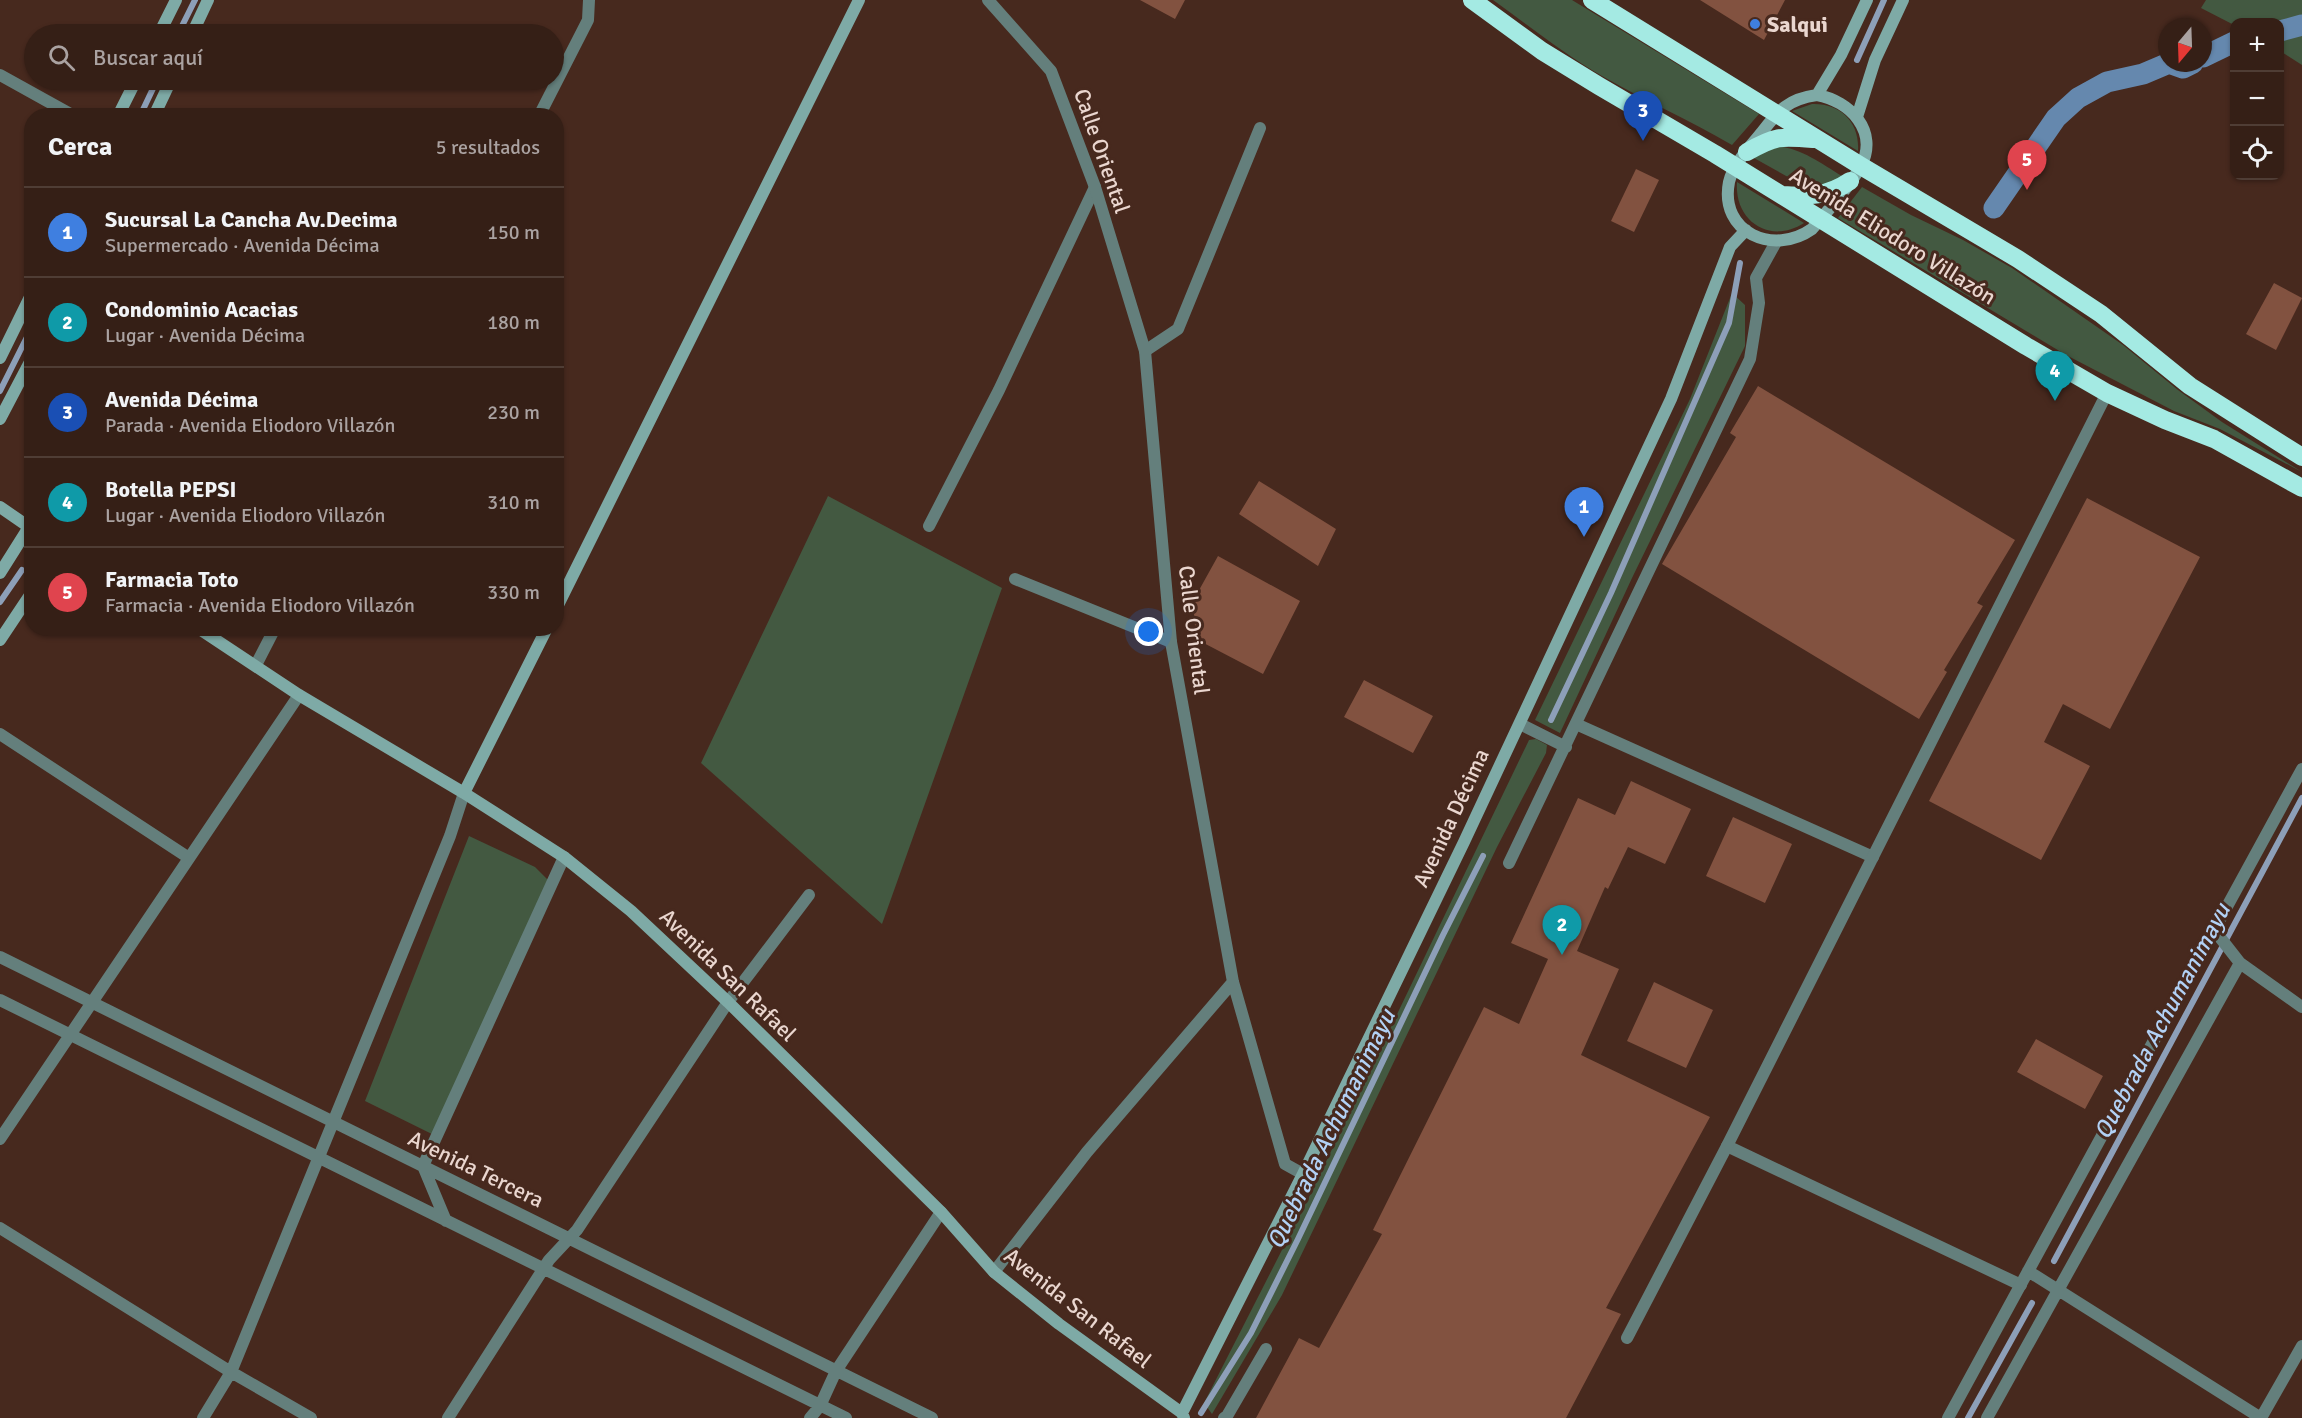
<!DOCTYPE html>
<html lang="es">
<head>
<meta charset="utf-8">
<style>
  body { margin:0; font-family:Signika,sans-serif; background:#402c23; color:#f1f3f6 }
  .controls { position:absolute; right:18px; top:18px; display:grid; overflow:hidden; border-radius:12px; box-shadow:0 2px 4px #0004 }
  .controls button { width:54px; height:54px; display:grid; place-items:center; padding:0; border:0; border-bottom:2px solid #4f3d35; background:#351f16; color:#f1f3f6; font:30px sans-serif }
  .compass { position:absolute; left:2158px; top:18px; width:54px; height:54px; border-radius:50%; background:#351f16; box-shadow:0 2px 4px #0004; rotate:199deg }
  .you { position:absolute; left:1149px; top:632px; width:21px; height:21px; margin:-15px; border:4px solid #fff; border-radius:50%; background:#1a73e8; box-shadow:0 0 0 9px #1a73e833 }
  .badge { display:grid; place-items:center; width:39px; height:39px; border-radius:50%; background:#bca0f2; color:#fff; font-size:20px; font-weight:700 }
  .pin { position:absolute; translate:-50% -50px; filter:drop-shadow(0 2px 3px #0008) }
  .pin::after { content:''; position:absolute; top:32px; width:21px; height:18px; background:inherit; clip-path:polygon(0 0,100% 0,50% 100%) }
  .list { margin:0; padding:0; list-style:none }
  h2 { display:flex; justify-content:space-between; align-items:center; height:78px; margin:0; padding:0 24px; font-size:26px }
  h2 small { font-size:20px; font-weight:400; color:#aaa2a1 }
  .list li { display:grid; grid-template-columns:39px 1fr auto; gap:18px; align-items:center; box-sizing:border-box; height:90px; padding:0 24px; border-top:2px solid #4f3d35 }
  .list b { display:block; font-size:22px; white-space:nowrap }
  .list p { margin:0; font-size:20px; white-space:nowrap; color:#aaa2a1 }
  .list em { font-size:20px; font-style:normal; color:#aaa2a1 }
  .icon { flex:none; width:33px; height:33px; fill:none; stroke:currentColor; stroke-width:2; stroke-linecap:round; stroke-linejoin:round }
  .map { position:relative; flex:none; width:2302px; height:1418px; overflow:hidden }
  .search { position:absolute; background:#351f16; box-shadow:0 2px 4px #0004; left:24px; top:24px; width:540px; height:66px; display:flex; align-items:center; gap:15px; box-sizing:border-box; padding:0 21px; border-radius:33px; color:#aaa2a1; font-size:22px }
  .panel { position:absolute; background:#351f16; box-shadow:0 2px 4px #0004; left:24px; top:108px; width:540px; height:528px; border-radius:24px }
  .map>svg:first-child { display:block }
</style>
</head>
<body>
<div class="map">
<svg width="2302" height="1418" viewBox="0 0 2302 1418">
  <rect width="100%" height="100%" fill="#47291e"/>
  <!-- green -->
  <path fill="#435941" d="M 1493,0 L 1572,0 L 1759,114 L 1732,145 C 1690,120 1645,101 1602,76 C 1564,54 1529,26 1493,0 Z
    M 2206,0 L 2302,0 L 2302,65 L 2280,51 L 2280,22 L 2234,22 L 2234,25 L 2201,8 Z
    M 1812,104 C 1840,103 1860,122 1858,151 L 1792,111 Z
    M 1774,146 C 1800,147 1820,163 1842,176 L 1837,183 L 1806,187 L 1754,158 Z
    M 1737,182 L 1804,223 C 1770,245 1734,221 1737,182 Z
    M 1862,187 L 1911,215 L 1963,240 L 2012,268 L 2123,345 L 2178,390 L 2222,422 L 2302,472 L 2220,429 L 2174,411 L 2066,355 L 1838,218 Z
    M 1732,293 L 1745,305 L 1745,346 L 1632,578 L 1560,733 L 1535,720 L 1690,399 Z
    M 828,496 L 1002,588 L 882,924 L 701,763 Z
    M 1536,739 L 1547,745 L 1546,753 L 1497,847 L 1282,1295 L 1212,1414 L 1204,1403 L 1310,1195 L 1529,740 Z
    M 469,836 L 535,867 L 554,886 L 440,1138 L 365,1101 Z"/>
  <g fill="none" stroke-linecap="round" stroke-linejoin="round">
    <!-- stream -->
    <path stroke="#8d9fb8" stroke-width="6" d="M 178,34 L 195,0
      M 1857,60 L 1884,0
      M 140,116 L 157,80
      M 0,391 L 32,327
      M 0,602 L 22,570
      M 1551,720 L 1611,593 L 1729,323 L 1740,263
      M 2054,1261 L 2302,798
      M 1201,1413 L 1251,1333 L 1298,1239 L 1443,935 L 1483,856
      M 1968,1418 L 2032,1303"/>
    <!-- canal -->
    <path stroke="#6588ae" stroke-width="21" d="M 2280,31 L 2302,25
      M 2203,57 L 2234,42
      M 1994,208 L 2056,118 L 2078,98 L 2107,82 L 2143,74 L 2169,63 L 2183,68 L 2193,63"/>
  </g>
  <!-- building -->
  <path fill="#825240" d="M 1140,0 L 1185,0 L 1175,19 Z
    M 1700,0 L 1785,0 L 1764,40 Z
    M 1636,169 L 1659,180 L 1634,232 L 1611,221 Z
    M 2274,283 L 2302,298 L 2276,350 L 2246,334 Z
    M 1758,386 L 2015,540 L 1977,603 L 1983,606 L 1944,670 L 1947,672 L 1919,719 L 1662,564 L 1736,437 L 1730,433 Z
    M 1259,481 L 1336,529 L 1318,566 L 1239,514 Z
    M 2087,498 L 2200,557 L 2110,729 L 2063,704 L 2044,742 L 2090,766 L 2041,860 L 1929,801 Z
    M 1218,556 L 1300,601 L 1263,674 L 1196,639 L 1193,601 Z
    M 1364,680 L 1433,716 L 1413,753 L 1344,717 Z
    M 1631,781 L 1691,809 L 1665,864 L 1628,847 L 1608,889 L 1605,887 L 1577,951 L 1619,969 L 1581,1055 L 1710,1117 L 1606,1308 L 1621,1314 L 1566,1418 L 1256,1418 L 1299,1338 L 1319,1348 L 1382,1234 L 1373,1230 L 1484,1007 L 1519,1024 L 1548,959 L 1511,943 L 1578,798 L 1615,815 Z
    M 1733,817 L 1792,844 L 1765,903 L 1706,876 Z
    M 1654,982 L 1713,1010 L 1686,1068 L 1627,1041 Z
    M 2036,1039 L 2103,1076 L 2085,1109 L 2017,1072 Z"/>
  <g fill="none" stroke-linecap="round" stroke-linejoin="round">
    <!-- lane -->
    <path stroke="#647f7c" stroke-width="12" d="M 1145,351 L 1178,329 L 1260,128
      M 929,526 L 999,390 L 1095,187
      M 1015,579 L 1171,642
      M 1520,724 L 1566,747
      M 1576,724 L 1873,857
      M 1509,863 L 1750,359 L 1759,303 L 1756,278 L 1776,242
      M 728,1002 L 809,895
      M 1727,1146 L 2021,1285
      M 1224,1418 L 1227,1416 L 1266,1349"/>
    <!-- street -->
    <path stroke="#647f7c" stroke-width="12" d="M 988,0 L 1051,71 L 1095,187 L 1145,351 L 1171,642 L 1233,982 L 1285,1164 L 1303,1174
      M 0,75 L 74,116
      M 539,116 L 588,20 L 589,0
      M 256,665 L 275,628
      M 0,734 L 189,858
      M 2215,931 L 2240,963 L 2302,1007
      M 0,957 L 932,1418
      M 0,1000 L 846,1418
      M 0,1139 L 299,695
      M 446,1221 L 423,1166 L 564,857
      M 0,1228 L 231,1372 L 311,1418
      M 2028,1271 L 2261,1418 L 2302,1346
      M 994,1272 L 1087,1152 L 1233,982
      M 1627,1338 L 1727,1146 L 2107,393
      M 203,1418 L 231,1372 L 450,836 L 464,793
      M 448,1418 L 549,1260 L 577,1230 L 728,1002
      M 810,1418 L 820,1406 L 836,1371 L 941,1212
      M 1948,1418 L 2302,769
      M 1987,1418 L 2240,963"/>
    <!-- secondary -->
    <path stroke="#7eaaa6" stroke-width="12" d="M 159,34 L 176,0
      M 192,34 L 208,0
      M 1817,95 C 1850,101 1879,131 1861,166 C 1850,186 1827,212 1812,229 C 1774,256 1719,233 1729,182 C 1733,164 1750,147 1762,132 C 1779,110 1788,99 1817,95 Z
      M 1817,95 L 1841,55 L 1867,0
      M 118,116 L 136,80
      M 154,116 L 171,80
      M 1857,117 L 1875,60 L 1903,0
      M 0,358 L 32,293
      M 0,419 L 32,358
      M 0,507 L 32,529
      M 0,573 L 29,527
      M 556,609 L 859,0
      M 198,628 L 299,695 L 464,793 L 564,857 L 631,911 L 728,1002 L 941,1212 L 994,1272 L 1059,1324 L 1182,1413 L 1184,1418
      M 0,640 L 32,592
      M 464,793 L 547,628
      M 1182,1413 L 1303,1174 L 1464,842 L 1671,399 L 1730,247 L 1746,230"/>
    <!-- highway -->
    <path stroke="#a4eae3" stroke-width="18" d="M 1472,0 L 1542,51 L 1599,86 L 1715,154 L 2026,346 L 2107,393 L 2165,420 L 2214,439 L 2302,488
      M 1592,0 L 1861,166 L 2018,259 L 2101,314 L 2190,386 L 2302,457
      M 1747,152 C 1775,136 1780,136 1813,139
      M 1783,195 C 1808,197 1828,196 1850,181"/>
  </g>
  <!-- markers -->
  <circle fill="#3f7fe0" stroke="#47291e" stroke-width="2" cx="1755" cy="24" r="6"/>
  <g text-anchor="middle" dominant-baseline="central" stroke-width="6" stroke-linejoin="round" paint-order="stroke">
    <!-- poi labels -->
    <g font-size="22" font-weight="bold" fill="#ead6cf" stroke="#47291e" text-anchor="start">
      <text x="1767" y="24">Salqui</text>
    </g>
    <!-- street labels -->
    <g font-size="22" fill="#ead6cf" stroke="#47291e">
      <text transform="translate(1102 151) rotate(71)">Calle Oriental</text>
      <text transform="translate(1893 236) rotate(32)">Avenida Eliodoro Villazón</text>
      <text transform="translate(1194 630) rotate(83)">Calle Oriental</text>
      <text transform="translate(1451 818) rotate(-65)">Avenida Décima</text>
      <text transform="translate(728 975) rotate(44)">Avenida San Rafael</text>
      <text transform="translate(476 1169) rotate(26)">Avenida Tercera</text>
      <text transform="translate(1078 1308) rotate(38)">Avenida San Rafael</text>
    </g>
    <!-- water labels -->
    <g font-size="24" font-style="italic" fill="#b2d1f5" stroke="#47291e">
      <text transform="translate(2162 1021) rotate(-62)">Quebrada Achumanimayu</text>
      <text transform="translate(1331 1129) rotate(-64)">Quebrada Achumanimayu</text>
    </g>
  </g>
</svg>
<div class="controls">
<button>+</button>
<button>−</button>
<button><svg class="icon" aria-label="locate" viewBox="0 0 24 24"><circle cx="12" cy="12" r="6"/><path d="M12 2v4M12 18v4M2 12h4M18 12h4"/></svg></button>
</div>
<svg class="compass" viewBox="-18 -18 36 36"><path d="M0-13l5 13h-10z" fill="#e53935"/><path d="M0 13l5-13h-10z" fill="#aaa2a1"/></svg>
<div class="you"></div>
<div class="pin badge" style="left:1584px;top:537px;background:#3f7fe0">1</div>
<div class="pin badge" style="left:1562px;top:955px;background:#0f9aa8">2</div>
<div class="pin badge" style="left:1643px;top:141px;background:#1a4fb4">3</div>
<div class="pin badge" style="left:2055px;top:401px;background:#0f9aa8">4</div>
<div class="pin badge" style="left:2027px;top:190px;background:#e0444e">5</div>
<div class="search"><svg class="icon" aria-label="search" viewBox="0 0 24 24"><circle cx="10" cy="10" r="6"/><path d="M15 15l6 6"/></svg>Buscar aquí</div>
<section class="panel">
<h2>Cerca<small>5 resultados</small></h2>
<ul class="list">
<li><span class="badge" style="background:#3f7fe0">1</span><div><b>Sucursal La Cancha Av.Decima</b><p>Supermercado · Avenida Décima</p></div><em>150 m</em></li>
<li><span class="badge" style="background:#0f9aa8">2</span><div><b>Condominio Acacias</b><p>Lugar · Avenida Décima</p></div><em>180 m</em></li>
<li><span class="badge" style="background:#1a4fb4">3</span><div><b>Avenida Décima</b><p>Parada · Avenida Eliodoro Villazón</p></div><em>230 m</em></li>
<li><span class="badge" style="background:#0f9aa8">4</span><div><b>Botella PEPSI</b><p>Lugar · Avenida Eliodoro Villazón</p></div><em>310 m</em></li>
<li><span class="badge" style="background:#e0444e">5</span><div><b>Farmacia Toto</b><p>Farmacia · Avenida Eliodoro Villazón</p></div><em>330 m</em></li>
</ul>
</section>
</div>
</body>
</html>
